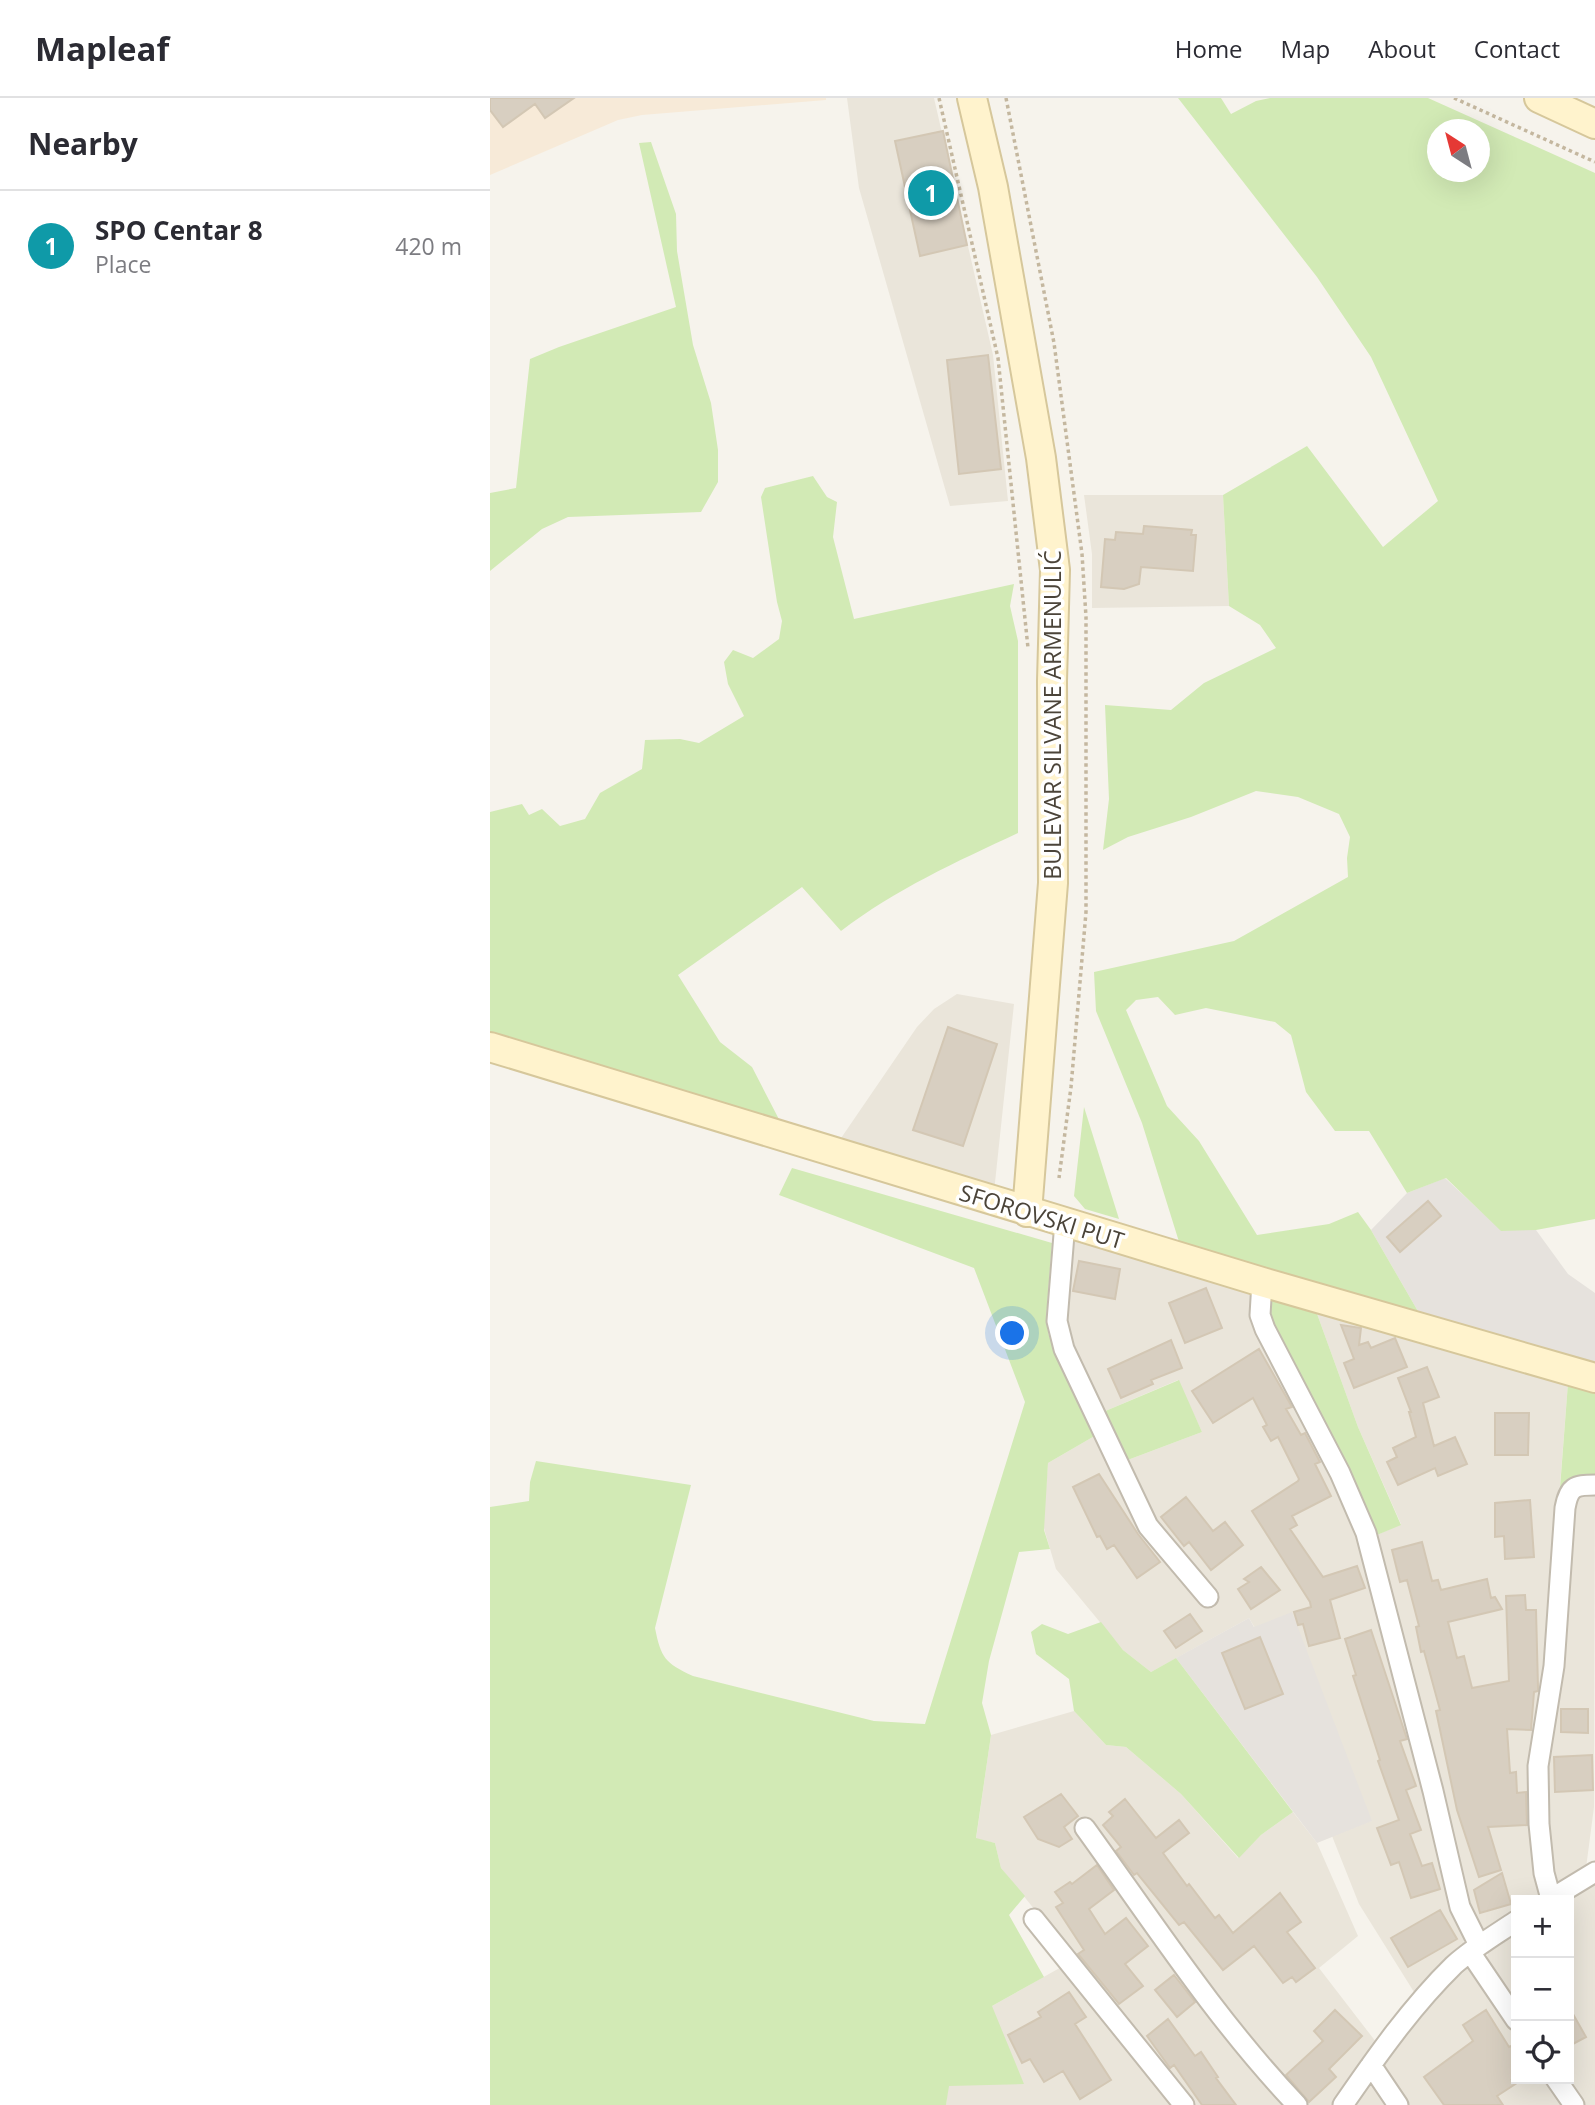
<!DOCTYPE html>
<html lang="en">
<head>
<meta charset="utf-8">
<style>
  body { margin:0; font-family:"Open Sans",sans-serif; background:#f2f2f3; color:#2b2b33 }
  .controls { position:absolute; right:21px; bottom:21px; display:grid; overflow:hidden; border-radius:0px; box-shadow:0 7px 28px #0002 }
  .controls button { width:63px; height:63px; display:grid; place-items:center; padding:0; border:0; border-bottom:2px solid #e1e1e2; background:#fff; color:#2b2b33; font:35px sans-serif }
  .compass { position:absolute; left:937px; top:21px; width:63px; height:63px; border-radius:50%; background:#fff; box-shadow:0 7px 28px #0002; rotate:324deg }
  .you { position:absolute; left:523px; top:1236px; width:24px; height:24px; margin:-18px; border:5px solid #fff; border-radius:50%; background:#1a73e8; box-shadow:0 0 0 10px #1a73e833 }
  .badge { display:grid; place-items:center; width:46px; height:46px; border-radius:50%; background:#fc3f1d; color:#fff; font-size:23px; font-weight:700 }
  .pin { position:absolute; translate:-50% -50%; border:4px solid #fff; box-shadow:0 2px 7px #0006 }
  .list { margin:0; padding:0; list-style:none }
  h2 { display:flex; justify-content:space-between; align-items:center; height:91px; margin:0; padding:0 28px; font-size:30px }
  h2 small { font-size:23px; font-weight:400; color:#7c7c81 }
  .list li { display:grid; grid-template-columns:46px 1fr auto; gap:21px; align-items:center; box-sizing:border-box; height:112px; padding:0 28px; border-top:2px solid #e1e1e2 }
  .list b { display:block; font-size:26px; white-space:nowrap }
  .list p { margin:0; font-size:23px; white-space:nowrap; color:#7c7c81 }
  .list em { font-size:23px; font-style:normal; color:#7c7c81 }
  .icon { flex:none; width:38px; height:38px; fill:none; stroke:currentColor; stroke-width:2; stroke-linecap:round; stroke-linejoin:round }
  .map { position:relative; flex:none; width:1105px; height:2007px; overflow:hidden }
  header { display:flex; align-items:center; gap:42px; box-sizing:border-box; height:98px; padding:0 35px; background:#fff; border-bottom:2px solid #e1e1e2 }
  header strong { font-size:33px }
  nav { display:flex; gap:38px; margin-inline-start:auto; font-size:24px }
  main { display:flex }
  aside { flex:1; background:#fff }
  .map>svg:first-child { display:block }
</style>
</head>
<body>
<header>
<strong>Mapleaf</strong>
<nav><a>Home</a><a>Map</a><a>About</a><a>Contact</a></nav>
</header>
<main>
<aside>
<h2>Nearby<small></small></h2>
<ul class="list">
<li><span class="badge" style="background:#0f9aa8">1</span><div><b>SPO Centar 8</b><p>Place</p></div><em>420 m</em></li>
</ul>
</aside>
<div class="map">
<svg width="1105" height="2007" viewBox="0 0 1105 2007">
  <rect width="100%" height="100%" fill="#f6f3ec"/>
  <!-- residential -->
  <path fill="#eae5da" d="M 357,0 L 444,0 L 503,257 L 518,403 L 460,408 L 369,90 Z
    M 594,397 L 733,397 L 739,508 L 602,510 L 602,456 Z
    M 467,896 L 524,906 L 504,1094 L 347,1046 L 427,929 L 444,911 Z
    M 582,1139 L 761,1195 L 762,1223 L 859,1408 L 975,1838 L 972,1851 L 924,1894 L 869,1806 L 842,1738 L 881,1723 L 759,1520 L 661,1574 L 633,1552 L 566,1471 L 553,1427 L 558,1365 L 608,1336 L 656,1434 L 716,1508 L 729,1500 L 663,1423 L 635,1363 L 712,1334 L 688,1282 L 613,1314 L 578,1243 L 573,1219 Z
    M 826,1213 L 1078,1285 L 1068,1413 L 1050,1794 L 1044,1802 L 1026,1802 L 1026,1813 L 996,1832 L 989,1829 L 978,1804 L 891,1465 L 887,1437 L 911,1426 L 868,1329 Z
    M 1105,1391 L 1104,1709 L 1096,1770 L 1067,1787 L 1060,1774 L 1054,1664 L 1082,1401 Z
    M 584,1613 L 616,1647 L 636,1649 L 691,1696 L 748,1760 L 771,1737 L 803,1714 L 827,1745 L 868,1838 L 829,1870 L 886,1944 L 842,2007 L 816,2007 L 728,1897 L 599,1720 L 586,1727 L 796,2007 L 702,2007 L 511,1770 L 505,1745 L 486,1741 L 501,1637 Z
    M 1105,1783 L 1105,2007 L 1092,2007 L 1074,1981 L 1079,1981 L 1079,1802 L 1076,1802 Z
    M 1026,1834 L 1026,1908 L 996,1862 L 999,1852 Z
    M 575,1867 L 686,2007 L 456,2007 L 458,1988 L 502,1908 Z
    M 982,1867 L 1026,1933 L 1026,1981 L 1058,1981 L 1076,2007 L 918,2007 L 892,1965 L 961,1885 Z
    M 885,1981 L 902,2007 L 865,2007 Z"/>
  <!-- commercial -->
  <path fill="#f7ead8" d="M 0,0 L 336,0 L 336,2 L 152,17 L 128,22 L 0,77 Z"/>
  <!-- industrial -->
  <path fill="#e6e2dd" d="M 955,1080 L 1011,1132 L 1046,1132 L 1078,1176 L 1105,1195 L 1105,1265 L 929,1215 L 881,1132 L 917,1095 Z
    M 802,1514 L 882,1723 L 827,1745 L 686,1560 L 759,1520 L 764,1529 Z"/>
  <!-- green -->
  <path fill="#d2eab5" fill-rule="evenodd" d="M 688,0 L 731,0 L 741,16 L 766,3 L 780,0 L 938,0 L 1105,75 L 1105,1121 L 1046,1132 L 1011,1133 L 956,1080 L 917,1095 L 879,1033 L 845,1033 L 816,994 L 801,937 L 785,924 L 716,910 L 685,917 L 668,899 L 646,902 L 636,912 L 677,1008 L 709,1043 L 767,1137 L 839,1126 L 868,1114 L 881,1132 L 929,1215 L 690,1147 L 652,1025 L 606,913 L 604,874 L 744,843 L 858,779 L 857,760 L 860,739 L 849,716 L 808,699 L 766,693 L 701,719 L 638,739 L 613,752 L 619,701 L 615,607 L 681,612 L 714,585 L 786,550 L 770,527 L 739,508 L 733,397 L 817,348 L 893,449 L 948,403 L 881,259 L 827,179 ZM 948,32 L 990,32 L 990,74 L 948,74 Z
    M 161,44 L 186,116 L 187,153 L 203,247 L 221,305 L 228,352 L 228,384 L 211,414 L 78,419 L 52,431 L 0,473 L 0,395 L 26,390 L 40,261 L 69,249 L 186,209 L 149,45 Z
    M 323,378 L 337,399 L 347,404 L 343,439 L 364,521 L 524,486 L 520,508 L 528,543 L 528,735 C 466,764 406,791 351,833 L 312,789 L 188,877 L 230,944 L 262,969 L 294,1031 L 0,942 L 0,714 L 32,706 L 39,717 L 52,711 L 70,728 L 95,721 L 110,695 L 152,671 L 155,642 L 190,641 L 209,645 L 254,618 L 238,586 L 234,564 L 243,552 L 263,560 L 289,541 L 292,523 L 287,504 L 271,399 L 275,390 Z
    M 594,1009 L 629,1121 L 595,1111 L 584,1098 Z
    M 302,1070 L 562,1145 L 556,1222 L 559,1238 L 608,1336 L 558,1365 L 554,1432 L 560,1451 L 529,1454 L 499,1563 L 492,1605 L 501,1637 L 486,1740 L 505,1745 L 511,1770 L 535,1798 L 519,1817 L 554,1879 L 502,1908 L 534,1986 L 459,1988 L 456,2007 L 0,2007 L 0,1409 L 39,1403 L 40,1384 L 46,1363 L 201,1387 L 165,1530 C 171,1560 175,1565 203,1578 L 384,1623 L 435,1626 L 535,1304 L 484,1170 L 289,1097 Z
    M 785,1200 L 826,1213 L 868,1329 L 911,1427 L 887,1437 L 777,1221 C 778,1214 778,1204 785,1200 Z
    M 689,1282 L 712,1334 L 635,1363 L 613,1314 Z
    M 1078,1285 L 1105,1291 L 1105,1380 L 1077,1383 L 1070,1390 Z
    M 611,1524 L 633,1552 L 661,1574 L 686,1560 L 803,1714 L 771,1737 L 749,1760 L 691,1696 L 636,1649 L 616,1647 L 584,1613 L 579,1581 L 546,1556 L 541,1534 L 552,1526 L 578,1536 Z"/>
  <!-- building -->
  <path fill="#d8cfc1" stroke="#d3c7b4" stroke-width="2" d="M 0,0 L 84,0 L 55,20 L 45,6 L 13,29 L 0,12 Z
    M 453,33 L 477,147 L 430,158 L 405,43 Z
    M 498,257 L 511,371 L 469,376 L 457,262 Z
    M 654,428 L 702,432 L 701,437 L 706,437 L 703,473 L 651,469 L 649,486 L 634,491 L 611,489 L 615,441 L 625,442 L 626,434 L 653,436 Z
    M 458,929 L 507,946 L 473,1048 L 423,1032 Z
    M 938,1103 L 951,1118 L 910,1154 L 897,1139 Z
    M 589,1163 L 630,1171 L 625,1201 L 583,1193 Z
    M 716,1190 L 732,1230 L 695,1245 L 679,1205 Z
    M 851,1227 L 871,1230 L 869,1247 L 878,1244 L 881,1250 L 905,1240 L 917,1269 L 864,1290 L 854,1265 L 864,1261 Z
    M 681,1242 L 692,1270 L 661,1282 L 663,1286 L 631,1300 L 618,1271 Z
    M 769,1251 L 802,1309 L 796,1311 L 811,1337 L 815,1335 L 830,1364 L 825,1366 L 841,1398 L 802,1418 L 807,1427 L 800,1431 L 833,1479 L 867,1468 L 875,1490 L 840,1502 L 850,1540 L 819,1548 L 813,1526 L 808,1527 L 804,1514 L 821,1509 L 820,1504 L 762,1413 L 808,1383 L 809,1381 L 788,1339 L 781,1343 L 773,1329 L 777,1327 L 763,1300 L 723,1325 L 702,1293 Z
    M 937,1269 L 949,1299 L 933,1305 L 944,1348 L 965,1339 L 977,1366 L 948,1378 L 945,1370 L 908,1387 L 897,1364 L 907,1359 L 903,1350 L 926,1339 L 919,1314 L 921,1314 L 908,1280 Z
    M 1005,1315 L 1039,1315 L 1038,1357 L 1005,1357 Z
    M 609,1376 L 648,1436 L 670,1464 L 647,1480 L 624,1447 L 617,1451 L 610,1438 L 607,1439 L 583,1389 Z
    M 696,1399 L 723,1433 L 735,1424 L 753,1447 L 721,1472 L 699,1444 L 694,1448 L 671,1419 Z
    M 1040,1402 L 1044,1459 L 1015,1461 L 1014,1438 L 1005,1439 L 1005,1405 Z
    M 932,1444 L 942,1483 L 948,1482 L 951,1492 L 997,1481 L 1001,1500 L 1005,1499 L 1012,1511 L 958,1524 L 967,1560 L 974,1558 L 982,1590 L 1019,1583 L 1016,1498 L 1035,1497 L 1036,1512 L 1046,1512 L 1048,1589 L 1048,1593 L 1044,1594 L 1041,1632 L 1017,1631 L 1020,1675 L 1026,1674 L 1027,1695 L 1036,1694 L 1037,1727 L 998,1729 L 1011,1772 L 989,1779 L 967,1712 L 946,1613 L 950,1612 L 934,1553 L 931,1554 L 926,1529 L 929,1528 L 917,1482 L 910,1484 L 902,1452 Z
    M 771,1469 L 790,1492 L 761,1511 L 748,1491 L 759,1484 L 754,1481 Z
    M 700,1516 L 712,1533 L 686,1550 L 674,1533 Z
    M 881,1532 L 917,1641 L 910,1643 L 926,1688 L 916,1692 L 931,1732 L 920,1736 L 932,1768 L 942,1765 L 950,1791 L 921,1800 L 909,1764 L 901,1767 L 887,1730 L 909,1722 L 888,1663 L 890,1662 L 863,1578 L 866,1577 L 855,1541 Z
    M 770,1539 L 793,1596 L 755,1611 L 732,1555 Z
    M 1071,1611 L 1098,1611 L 1098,1635 L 1071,1634 Z
    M 1102,1657 L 1103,1692 L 1065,1694 L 1064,1659 Z
    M 571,1696 L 588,1718 L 574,1729 L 582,1741 L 569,1749 L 548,1741 L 534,1719 Z
    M 635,1701 L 666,1740 L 689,1722 L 699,1735 L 673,1755 L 697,1788 L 699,1786 L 725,1820 L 729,1817 L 743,1835 L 790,1795 L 811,1824 L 797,1834 L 825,1870 L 806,1884 L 802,1879 L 793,1885 L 764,1848 L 733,1872 L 694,1824 L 689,1827 L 647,1775 L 644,1777 L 626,1753 L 631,1749 L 613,1727 L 623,1718 L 619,1714 Z
    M 607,1767 L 624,1792 L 599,1811 L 615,1836 L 636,1820 L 658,1848 L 635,1866 L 653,1888 L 629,1906 L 588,1856 L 594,1852 L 566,1809 L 573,1805 L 565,1794 L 580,1784 L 582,1786 Z
    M 1012,1775 L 1021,1806 L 990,1815 L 984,1792 Z
    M 950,1812 L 967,1841 L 918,1869 L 901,1840 Z
    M 684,1877 L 705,1904 L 687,1919 L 665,1892 Z
    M 579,1894 L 596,1919 L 585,1926 L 621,1982 L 590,2001 L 573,1973 L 554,1984 L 540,1961 L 532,1965 L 518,1937 L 551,1919 L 548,1914 Z
    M 1079,1909 L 1096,1939 L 1079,1948 Z
    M 845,1912 L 872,1938 L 839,1971 L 846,1979 L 819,2004 L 796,1977 L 833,1943 L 824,1933 Z
    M 996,1912 L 1019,1949 L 1021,1948 L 1026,1956 L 1026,1979 L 1023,1981 L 1033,1981 L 1007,1998 L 1013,2007 L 954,2007 L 934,1979 L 983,1943 L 973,1927 Z
    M 678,1921 L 705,1958 L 711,1954 L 728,1979 L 726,1980 L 746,2007 L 712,2007 L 684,1967 L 680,1970 L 657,1938 Z"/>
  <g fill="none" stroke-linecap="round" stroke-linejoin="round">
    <defs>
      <path id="street" d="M 575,1124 L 567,1223 L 574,1251 L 658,1428 L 718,1499
        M 772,1184 L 770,1217 L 775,1231 L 850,1375 L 876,1435 L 943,1693 L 970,1809 L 989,1847
        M 595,1730 C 663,1824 727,1923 807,2007
        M 1061,1801 L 1054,1775 L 1049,1726 L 1048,1668 L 1064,1568 L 1075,1410 C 1079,1389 1084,1387 1105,1387
        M 1059,1802 L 1105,1774
        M 544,1821 L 694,2007
        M 980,1854 L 1026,1922
        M 881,1967 L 908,2007
        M 1066,1981 L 1084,2007
        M 853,2007 C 886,1959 922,1908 964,1867 C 983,1850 1005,1837 1026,1823"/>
      <path id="secondary" d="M 482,0 L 503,89 L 551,360 L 565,472 L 562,583 L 563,785 L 537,1114
        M 1049,0 L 1105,26
        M 0,949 L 772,1184 L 1105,1280"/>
    </defs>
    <!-- street casing -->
    <use href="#street" stroke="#c2bbae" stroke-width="23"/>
    <!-- secondary casing -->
    <use href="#secondary" stroke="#d6c79b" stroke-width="32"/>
    <!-- path -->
    <path stroke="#c4b79f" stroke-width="3.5" stroke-dasharray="3.5 3.5" stroke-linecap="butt" d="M 449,0 L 508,260 L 538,550
      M 516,0 L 564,245 L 592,456 L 596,519 L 596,814 L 581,989 L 569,1080
      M 964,0 L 1105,64"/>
    <!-- street -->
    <use href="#street" stroke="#fff" stroke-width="19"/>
    <!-- secondary -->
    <use href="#secondary" stroke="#fff3cd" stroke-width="28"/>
  </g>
  <g text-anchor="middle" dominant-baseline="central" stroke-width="7" stroke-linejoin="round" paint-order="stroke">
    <!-- street labels -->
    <g font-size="23" fill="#4b4439" stroke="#fff">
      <text transform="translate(562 617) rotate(-90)">BULEVAR SILVANE ARMENULIĆ</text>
      <text transform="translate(552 1118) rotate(17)">SFOROVSKI PUT</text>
    </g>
  </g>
</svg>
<div class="controls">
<button>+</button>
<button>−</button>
<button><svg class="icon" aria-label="locate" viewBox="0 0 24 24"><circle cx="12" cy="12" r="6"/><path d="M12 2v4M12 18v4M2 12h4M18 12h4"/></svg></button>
</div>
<svg class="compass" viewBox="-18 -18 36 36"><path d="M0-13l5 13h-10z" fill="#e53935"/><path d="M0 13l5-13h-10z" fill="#7c7c81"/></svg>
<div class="you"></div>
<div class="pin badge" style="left:441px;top:95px;background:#0f9aa8">1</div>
</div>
</main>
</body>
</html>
